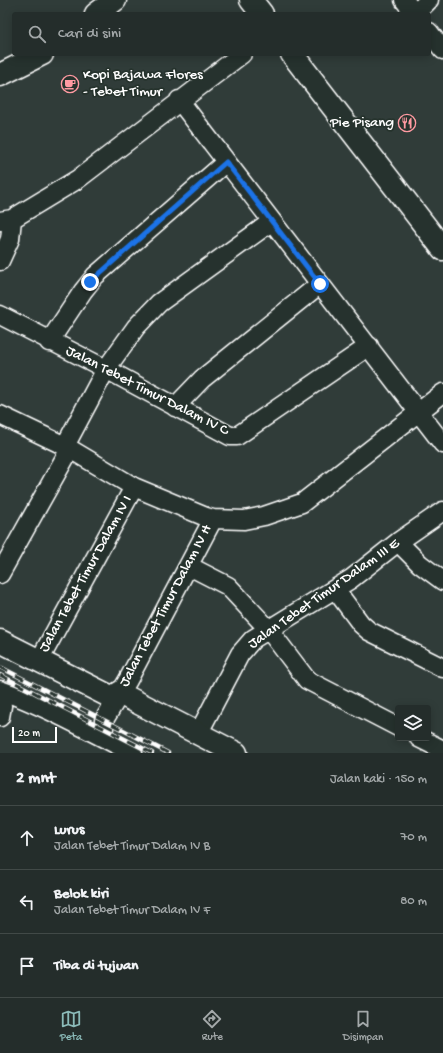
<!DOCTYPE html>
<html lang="id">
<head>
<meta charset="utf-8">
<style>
  body { margin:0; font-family:"Gochi Hand",sans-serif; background:#2c3533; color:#f1f3f6 }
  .controls { position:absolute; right:12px; bottom:12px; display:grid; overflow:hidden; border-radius:4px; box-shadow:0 2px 10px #0003 }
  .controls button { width:36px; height:36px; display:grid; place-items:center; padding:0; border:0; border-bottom:1px solid #414947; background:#242d2b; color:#f1f3f6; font:20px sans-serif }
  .scale { position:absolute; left:12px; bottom:10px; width:45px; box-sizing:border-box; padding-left:4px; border:2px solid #fff; border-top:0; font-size:11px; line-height:14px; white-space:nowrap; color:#fff; -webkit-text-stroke:3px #26332d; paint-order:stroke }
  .stop { position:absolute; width:12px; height:12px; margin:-9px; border:3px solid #1a73e8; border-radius:50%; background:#fff }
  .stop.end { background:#1a73e8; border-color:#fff; box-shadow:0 1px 4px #0008 }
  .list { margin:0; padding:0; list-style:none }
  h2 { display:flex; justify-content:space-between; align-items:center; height:52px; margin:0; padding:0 16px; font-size:17px }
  h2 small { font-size:13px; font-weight:400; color:#a3a8a9 }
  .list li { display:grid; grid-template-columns:26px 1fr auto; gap:12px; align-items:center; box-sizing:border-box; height:64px; padding:0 16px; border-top:1px solid #414947 }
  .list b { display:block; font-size:15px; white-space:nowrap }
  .list p { margin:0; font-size:13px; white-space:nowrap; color:#a3a8a9 }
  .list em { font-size:13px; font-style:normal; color:#a3a8a9 }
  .icon { flex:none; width:22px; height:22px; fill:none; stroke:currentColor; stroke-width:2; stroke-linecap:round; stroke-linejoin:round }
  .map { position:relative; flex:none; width:443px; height:753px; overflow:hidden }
  .search { position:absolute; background:#242d2b; box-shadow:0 2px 10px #0003; left:12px; right:12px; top:12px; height:44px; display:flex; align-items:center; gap:10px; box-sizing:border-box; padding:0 14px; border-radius:4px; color:#a3a8a9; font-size:15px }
  .sheet { height:244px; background:#242d2b }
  nav { display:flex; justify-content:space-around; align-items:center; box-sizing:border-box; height:56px; border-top:1px solid #414947; background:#242d2b; font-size:11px; color:#a3a8a9 }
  nav a { display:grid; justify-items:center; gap:2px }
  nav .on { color:#8bbbb9 }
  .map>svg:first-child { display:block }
</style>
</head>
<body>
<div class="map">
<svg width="443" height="753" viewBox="0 0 443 753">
  <rect width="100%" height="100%" fill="#303c39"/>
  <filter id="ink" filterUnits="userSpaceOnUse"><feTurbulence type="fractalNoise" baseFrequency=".025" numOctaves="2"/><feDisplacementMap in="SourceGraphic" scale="8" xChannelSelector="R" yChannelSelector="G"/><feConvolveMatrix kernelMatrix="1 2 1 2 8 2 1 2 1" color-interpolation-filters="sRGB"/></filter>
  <g filter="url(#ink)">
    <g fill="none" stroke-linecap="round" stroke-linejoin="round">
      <defs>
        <path id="minor" d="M 404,0 L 415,14
          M 415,14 L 429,0
          M 429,32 L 443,50
          M 179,100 L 443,444
          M 0,221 L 12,219 L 78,179 L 242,54
          M 0,261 L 10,239 L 12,219
          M 0,315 L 106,369 L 230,436 L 237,436 L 243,432 L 369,346
          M 49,342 L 83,291 L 95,276 L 226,162
          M 175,407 L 202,379 L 320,284
          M 0,415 L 65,446 L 134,487 L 206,517 L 213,519 L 244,520 L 264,516 L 302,503 L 443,393
          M 65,446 L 106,369 L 136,327 L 159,303 L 271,222
          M 398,542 L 420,564 L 443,581
          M 189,566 L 228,586 L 269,630 L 307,680 L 398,727
          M 0,574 L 70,449
          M 335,589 L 361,624 L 369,631 L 443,668
          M 39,661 L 134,487
          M 0,690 C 46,706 89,731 133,753
          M 0,692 L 2,706 L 0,717
          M 198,734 L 240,654 L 253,639 L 351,579 L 398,542 L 443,511
          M 100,736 L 104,728 L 104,720 L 128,680 L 213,519
          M 419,738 L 443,750"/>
        <path id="tertiary" d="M 251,0 L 262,14
          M 96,14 L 115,0
          M 292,54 L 443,249
          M 0,75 L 42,54
          M 0,641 L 113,698 L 119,693 L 236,753"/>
      </defs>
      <!-- minor casing -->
      <use href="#minor" stroke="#fff" stroke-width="21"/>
      <!-- tertiary casing -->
      <use href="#tertiary" stroke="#fff" stroke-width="25"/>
      <!-- minor -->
      <use href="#minor" stroke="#26332d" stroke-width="18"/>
      <!-- tertiary -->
      <use href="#tertiary" stroke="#26332d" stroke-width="22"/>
      <defs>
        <path id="rail" d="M 0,667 L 168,753
          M 0,675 L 152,753"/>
      </defs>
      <!-- rail casing -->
      <use href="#rail" stroke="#fff" stroke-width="4.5"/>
      <!-- rail -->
      <use href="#rail" stroke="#26332d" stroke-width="3" stroke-dasharray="9" stroke-linecap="butt"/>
    </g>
  </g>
  <g fill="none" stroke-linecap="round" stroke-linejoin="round" filter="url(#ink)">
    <!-- route -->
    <path stroke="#1a73e8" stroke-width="5" d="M 90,282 L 226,162 L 320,284"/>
  </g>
  <!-- icons -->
  <defs>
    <symbol id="cafe-ring" viewBox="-11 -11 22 22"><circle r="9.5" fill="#26332d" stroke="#ff9aa2" stroke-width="1.5"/><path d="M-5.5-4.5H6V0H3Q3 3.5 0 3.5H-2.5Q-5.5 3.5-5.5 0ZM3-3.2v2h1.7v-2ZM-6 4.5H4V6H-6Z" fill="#ff9aa2"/></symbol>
    <symbol id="restaurant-ring" viewBox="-11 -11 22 22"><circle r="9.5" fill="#26332d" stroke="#ff9aa2" stroke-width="1.5"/><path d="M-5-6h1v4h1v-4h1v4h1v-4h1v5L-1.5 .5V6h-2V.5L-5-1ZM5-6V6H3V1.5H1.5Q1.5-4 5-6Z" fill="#ff9aa2"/></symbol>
  </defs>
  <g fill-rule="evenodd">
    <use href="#cafe-ring" x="60" y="74" width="20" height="20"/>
    <use href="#restaurant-ring" x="397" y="113" width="20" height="20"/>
  </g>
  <g text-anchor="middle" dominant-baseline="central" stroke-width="3.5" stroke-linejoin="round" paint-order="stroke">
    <!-- poi labels -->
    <g font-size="15" fill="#fff" stroke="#26332d" text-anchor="start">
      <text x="83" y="75">Kopi Bajawa Flores<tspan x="83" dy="17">- Tebet Timur</tspan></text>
      <text x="394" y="123" text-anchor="end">Pie Pisang</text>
    </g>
    <!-- street labels -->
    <g font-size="15" fill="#fff" stroke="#26332d">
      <text transform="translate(147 391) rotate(27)">Jalan Tebet Timur Dalam IV C</text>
      <text transform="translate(86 574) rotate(-61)">Jalan Tebet Timur Dalam IV I</text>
      <text transform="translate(324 594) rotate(-35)">Jalan Tebet Timur Dalam III E</text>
      <text transform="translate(166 606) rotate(-62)">Jalan Tebet Timur Dalam IV H</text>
    </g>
  </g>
</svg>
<div class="controls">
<button><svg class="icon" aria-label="layers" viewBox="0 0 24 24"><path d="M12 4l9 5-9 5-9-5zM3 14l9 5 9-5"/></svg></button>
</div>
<div class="scale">20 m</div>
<div class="stop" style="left:320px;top:284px"></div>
<div class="stop end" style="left:90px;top:282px"></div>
<div class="search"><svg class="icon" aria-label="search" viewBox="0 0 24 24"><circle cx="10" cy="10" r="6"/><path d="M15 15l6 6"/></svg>Cari di sini</div>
</div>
<section class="sheet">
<h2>2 mnt<small>Jalan kaki · 150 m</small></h2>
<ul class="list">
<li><svg class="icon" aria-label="ahead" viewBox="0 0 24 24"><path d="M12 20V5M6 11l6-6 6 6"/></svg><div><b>Lurus</b><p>Jalan Tebet Timur Dalam IV B</p></div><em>70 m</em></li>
<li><svg class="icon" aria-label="left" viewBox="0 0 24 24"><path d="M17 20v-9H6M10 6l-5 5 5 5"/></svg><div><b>Belok kiri</b><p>Jalan Tebet Timur Dalam IV F</p></div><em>80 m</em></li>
<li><svg class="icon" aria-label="arrive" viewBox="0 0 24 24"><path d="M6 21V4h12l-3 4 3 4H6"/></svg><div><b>Tiba di tujuan</b></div></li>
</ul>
</section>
<nav>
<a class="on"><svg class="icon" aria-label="map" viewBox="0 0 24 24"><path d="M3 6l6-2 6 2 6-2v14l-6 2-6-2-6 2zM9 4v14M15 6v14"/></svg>Peta</a>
<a><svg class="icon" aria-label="directions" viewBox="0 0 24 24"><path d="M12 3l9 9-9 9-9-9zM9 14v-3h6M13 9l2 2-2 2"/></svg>Rute</a>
<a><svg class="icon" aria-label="saved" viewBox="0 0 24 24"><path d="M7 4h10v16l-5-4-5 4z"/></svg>Disimpan</a>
</nav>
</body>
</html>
